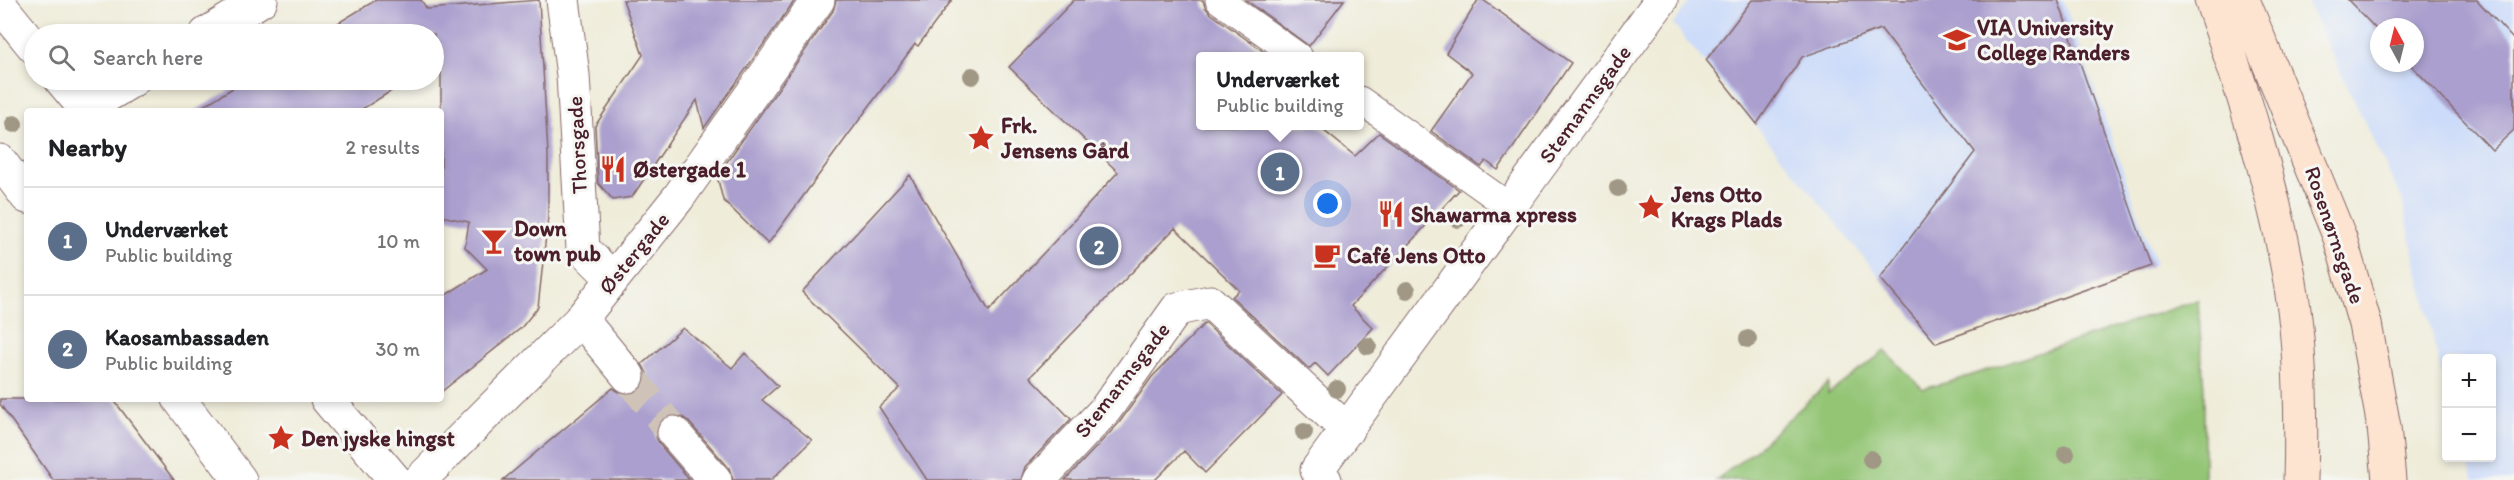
<!DOCTYPE html>
<html lang="en">
<head>
<meta charset="utf-8">
<style>
  body { margin:0; font-family:Itim,sans-serif; background:#f6f6f6; color:#202124 }
  .controls { position:absolute; right:18px; bottom:18px; display:grid; overflow:hidden; border-radius:6px; box-shadow:0 3px 9px #0003 }
  .controls button { width:54px; height:54px; display:grid; place-items:center; padding:0; border:0; border-bottom:2px solid #e0e0e0; background:#fff; color:#202124; font:30px sans-serif }
  .compass { position:absolute; left:2370px; top:18px; width:54px; height:54px; border-radius:50%; background:#fff; box-shadow:0 3px 9px #0003; rotate:353deg }
  .you { position:absolute; left:1328px; top:204px; width:21px; height:21px; margin:-15px; border:4px solid #fff; border-radius:50%; background:#1a73e8; box-shadow:0 0 0 9px #1a73e833 }
  .badge { display:grid; place-items:center; width:39px; height:39px; border-radius:50%; background:#111827; color:#fff; font-size:20px; font-weight:700 }
  .pin { position:absolute; translate:-50% -50%; border:3px solid #fff; box-shadow:0 2px 6px #0006 }
  .popup { position:absolute; left:1196px; top:52px; width:168px; height:78px; box-sizing:border-box; display:grid; place-content:center; border-radius:6px; background:#fff; filter:drop-shadow(0 2px 4px #0005); font-size:20px; white-space:nowrap; color:#757577 }
  .popup b { font-size:22px; color:#202124 }
  .popup::after { content:''; position:absolute; left:50%; top:100%; margin-left:-12px; border:12px solid transparent; border-top-color:#fff }
  .list { margin:0; padding:0; list-style:none }
  h2 { display:flex; justify-content:space-between; align-items:center; height:78px; margin:0; padding:0 24px; font-size:26px }
  h2 small { font-size:20px; font-weight:400; color:#757577 }
  .list li { display:grid; grid-template-columns:39px 1fr auto; gap:18px; align-items:center; box-sizing:border-box; height:108px; padding:0 24px; border-top:2px solid #e0e0e0 }
  .list b { display:block; font-size:22px; white-space:nowrap }
  .list p { margin:0; font-size:20px; white-space:nowrap; color:#757577 }
  .list em { font-size:20px; font-style:normal; color:#757577 }
  .icon { flex:none; width:33px; height:33px; fill:none; stroke:currentColor; stroke-width:2; stroke-linecap:round; stroke-linejoin:round }
  .map { position:relative; flex:none; width:2514px; height:480px; overflow:hidden }
  .search { position:absolute; background:#fff; box-shadow:0 3px 9px #0003; left:24px; top:24px; width:420px; height:66px; display:flex; align-items:center; gap:15px; box-sizing:border-box; padding:0 21px; border-radius:33px; color:#757577; font-size:22px }
  .panel { position:absolute; background:#fff; box-shadow:0 3px 9px #0003; left:24px; top:108px; width:420px; height:294px; border-radius:6px }
  .map>svg:first-child { display:block }
</style>
</head>
<body>
<div class="map">
<svg width="2514" height="480" viewBox="0 0 2514 480">
  <rect width="100%" height="100%" fill="#f6f6f2"/>
  <filter id="ink" filterUnits="userSpaceOnUse"><feTurbulence type="fractalNoise" baseFrequency=".0167" numOctaves="2"/><feDisplacementMap in="SourceGraphic" scale="12" xChannelSelector="R" yChannelSelector="G"/><feConvolveMatrix kernelMatrix="1 2 1 2 8 2 1 2 1" color-interpolation-filters="sRGB"/></filter>
  <filter id="wash" filterUnits="userSpaceOnUse"><feTurbulence type="fractalNoise" baseFrequency=".008" numOctaves="4" result="noise"/><feDisplacementMap in="SourceGraphic" scale="24" xChannelSelector="R" yChannelSelector="G"/><feGaussianBlur stdDeviation="1.35" result="paint"/><feColorMatrix in="noise" values="0 0 0 0 0 0 0 0 0 0 0 0 0 0 0 0 0 1.4 0 .05"/><feComposite in="paint" operator="in"/></filter>
  <g filter="url(#wash)">
    <rect width="100%" height="100%" fill="#efecd9"/>
    <!-- built -->
    <path fill="#ccdbf9" fill-rule="evenodd" d="M 1691,0 L 2063,0 L 2156,264 L 1933,342 L 1673,24 Z
      M 2306,0 L 2514,0 L 2514,480 L 2474,480 L 2466,458 L 2492,458 L 2492,358 L 2446,358 L 2446,394 L 2402,200 ZM 2379,27 L 2415,27 L 2415,63 L 2379,63 Z"/>
    <!-- green -->
    <path fill="#93c575" stroke="#6e7250" stroke-width="1.5" d="M 2198,300 L 2204,390 L 2204,480 L 1716,480 L 1754,451 L 1828,383 L 1828,394 L 1885,351 L 1923,389 L 1960,379 Z"/>
    <g id="blocks">
      <!-- building -->
      <path fill="#aa9fce" d="M 376,0 L 421,0 L 427,9 L 539,0 L 548,154 L 548,217 L 538,307 L 521,328 L 441,392 L 441,298 L 487,269 L 465,247 L 469,222 L 441,216 L 441,59 L 434,64 L 434,34 L 320,34 Z
        M 623,0 L 795,0 L 704,128 L 697,100 L 632,197 L 613,200 L 598,183 L 595,126 L 643,55 Z
        M 836,0 L 952,0 L 918,46 L 915,44 L 768,244 L 723,200 L 717,176 L 833,11 Z
        M 1074,0 L 1203,0 L 1205,7 L 1210,13 L 1271,57 L 1200,57 L 1200,126 L 1318,126 L 1355,156 L 1379,133 L 1459,190 L 1351,306 L 1373,328 L 1328,376 L 1315,363 L 1309,369 L 1232,297 L 1239,290 L 1175,228 L 1030,377 L 1071,419 L 1025,467 L 1021,480 L 927,480 L 879,407 L 900,388 L 802,292 L 910,175 L 989,311 L 1067,228 L 1118,172 L 1009,67 Z
        M 1246,0 L 1344,0 L 1309,46 Z
        M 1478,0 L 1483,0 L 1571,63 L 1498,170 L 1486,161 L 1481,167 L 1431,131 L 1472,73 L 1446,53 Z
        M 1752,0 L 2058,0 L 2151,266 L 1936,343 L 1880,278 L 1975,152 L 1881,29 L 1802,57 L 1757,124 L 1706,60 Z
        M 2348,0 L 2477,0 L 2514,40 L 2514,130 L 2492,150 L 2409,63 L 2415,63 L 2415,27 L 2379,27 L 2379,32 Z
        M 246,80 L 409,80 L 359,111 L 195,111 Z
        M 1205,323 L 1282,395 L 1205,473 L 1184,451 L 1155,480 L 1065,480 L 1119,423 L 1152,377 Z
        M 683,328 L 732,368 L 745,353 L 778,386 L 762,400 L 812,440 L 771,480 L 733,480 L 729,468 L 688,421 L 681,416 L 671,415 L 661,419 L 656,428 L 656,437 L 660,445 L 690,480 L 503,480 L 613,388 L 621,393 L 631,395 L 640,390 L 645,383 L 647,373 L 642,364 Z
        M 0,399 L 113,399 L 174,480 L 53,480 L 0,404 Z"/>
    </g>
  </g>
  <g filter="url(#ink)">
    <use href="#blocks" fill-opacity="0" stroke="#846768" stroke-width="1.5"/>
    <g fill="none" stroke-linecap="round" stroke-linejoin="round">
      <!-- street-tunnel -->
      <path stroke="#cec3b6" stroke-width="33" stroke-dasharray="33 16" stroke-linecap="butt" d="M 628,376 L 674,433"/>
      <defs>
        <path id="lane" d="M 1219,0 L 1299,57
          M 1360,100 L 1510,207"/>
        <path id="street" d="M 563,0 L 573,75 L 583,249 L 613,279
          M 0,5 L 34,47
          M 206,34 L 261,0
          M 61,80 L 87,111
          M 85,109 L 133,80
          M 0,161 L 27,197
          M 581,319 L 628,376
          M 179,399 L 240,480
          M 327,399 L 395,480
          M 674,433 L 715,480
          M 420,480 L 581,319 L 678,198 L 818,0
          M 1039,480 L 1105,410 L 1177,309 L 1210,302 L 1347,430
          M 1325,480 L 1317,470 L 1661,0"/>
        <path id="secondary" d="M 2211,0 C 2243,90 2272,182 2289,276 C 2301,342 2302,413 2300,480
          M 2243,0 L 2340,238 L 2365,324 L 2384,427 L 2389,480"/>
      </defs>
      <!-- lane casing -->
      <use href="#lane" stroke="#846768" stroke-width="29"/>
      <!-- street casing -->
      <use href="#street" stroke="#846768" stroke-width="35"/>
      <!-- secondary casing -->
      <use href="#secondary" stroke="#846768" stroke-width="35"/>
      <!-- lane -->
      <use href="#lane" stroke="#fff" stroke-width="27"/>
      <!-- street -->
      <use href="#street" stroke="#fff" stroke-width="33"/>
      <!-- secondary -->
      <use href="#secondary" stroke="#fde4d1" stroke-width="33"/>
    </g>
    <!-- trees -->
    <g fill="#a09785">
      <circle cx="972" cy="76" r="9"/>
      <circle cx="14" cy="124" r="9"/>
      <circle cx="1618" cy="188" r="9"/>
      <circle cx="1458" cy="219" r="9"/>
      <circle cx="1407" cy="290" r="9"/>
      <circle cx="1748" cy="339" r="9"/>
      <circle cx="1368" cy="346" r="9"/>
      <circle cx="1337" cy="389" r="9"/>
      <circle cx="1304" cy="432" r="9"/>
      <circle cx="2066" cy="454" r="9"/>
      <circle cx="1871" cy="459" r="9"/>
    </g>
  </g>
  <!-- icons -->
  <defs>
    <symbol id="university-bare" viewBox="-9 -9 18 18"><path d="M0-5L7-2L0 1L-7-2ZM-4 1L0 2.5L4 1V4Q0 6-4 4Z" fill="#c8321e" stroke="#f6f6f2" stroke-width="2.5" paint-order="stroke"/></symbol>
    <symbol id="sight-bare" viewBox="-9 -9 18 18"><path d="M0-6L1.8-2.2L6-1.7L2.9 1.2L3.7 5.4L0 3.3L-3.7 5.4L-2.9 1.2L-6-1.7L-1.8-2.2Z" fill="#c8321e" stroke="#f6f6f2" stroke-width="2.5" paint-order="stroke"/></symbol>
    <symbol id="restaurant-bare" viewBox="-9 -9 18 18"><path d="M-5-6h1v4h1v-4h1v4h1v-4h1v5L-1.5 .5V6h-2V.5L-5-1ZM5-6V6H3V1.5H1.5Q1.5-4 5-6Z" fill="#c8321e" stroke="#f6f6f2" stroke-width="2.5" paint-order="stroke"/></symbol>
    <symbol id="bar-bare" viewBox="-9 -9 18 18"><path d="M-6-5H6L.8 .8V4.5H3.5V6h-7V4.5H-.8V.8Z" fill="#c8321e" stroke="#f6f6f2" stroke-width="2.5" paint-order="stroke"/></symbol>
    <symbol id="cafe-bare" viewBox="-9 -9 18 18"><path d="M-5.5-4.5H6V0H3Q3 3.5 0 3.5H-2.5Q-5.5 3.5-5.5 0ZM3-3.2v2h1.7v-2ZM-6 4.5H4V6H-6Z" fill="#c8321e" stroke="#f6f6f2" stroke-width="2.5" paint-order="stroke"/></symbol>
  </defs>
  <g fill-rule="evenodd">
    <use href="#university-bare" x="1938" y="21" width="38" height="38"/>
    <use href="#sight-bare" x="962" y="119" width="38" height="38"/>
    <use href="#restaurant-bare" x="594" y="150" width="38" height="38"/>
    <use href="#sight-bare" x="1632" y="188" width="38" height="38"/>
    <use href="#restaurant-bare" x="1372" y="195" width="38" height="38"/>
    <use href="#bar-bare" x="475" y="222" width="38" height="38"/>
    <use href="#cafe-bare" x="1308" y="236" width="38" height="38"/>
    <use href="#sight-bare" x="262" y="419" width="38" height="38"/>
  </g>
  <g text-anchor="middle" dominant-baseline="central" stroke-width="6" stroke-linejoin="round" paint-order="stroke">
    <!-- poi labels -->
    <g font-size="22" font-weight="bold" fill="#4a1f2b" stroke="#f6f6f2" text-anchor="start">
      <text x="1977" y="27">VIA University<tspan x="1977" dy="25">College Randers</tspan></text>
      <text x="1001" y="125">Frk.<tspan x="1001" dy="25">Jensens Gård</tspan></text>
      <text x="633" y="169">Østergade 1</text>
      <text x="1671" y="194">Jens Otto<tspan x="1671" dy="25">Krags Plads</tspan></text>
      <text x="1411" y="214">Shawarma xpress</text>
      <text x="514" y="228">Down<tspan x="514" dy="25">town pub</tspan></text>
      <text x="1347" y="255">Café Jens Otto</text>
      <text x="301" y="438">Den jyske hingst</text>
    </g>
    <!-- street labels -->
    <g font-size="22" fill="#4a1f2b" stroke="#f6f6f2">
      <text transform="translate(1585 104) rotate(-54)">Stemannsgade</text>
      <text transform="translate(577 145) rotate(-93)">Thorsgade</text>
      <text transform="translate(2335 235) rotate(71)">Rosenørnsgade</text>
      <text transform="translate(634 253) rotate(-51)">Østergade</text>
      <text transform="translate(1122 380) rotate(-52)">Stemannsgade</text>
    </g>
  </g>
</svg>
<div class="controls">
<button>+</button>
<button>−</button>
</div>
<svg class="compass" viewBox="-18 -18 36 36"><path d="M0-13l5 13h-10z" fill="#e53935"/><path d="M0 13l5-13h-10z" fill="#757577"/></svg>
<div class="you"></div>
<div class="pin badge" style="left:1280px;top:172px;background:#5c6f8a">1</div>
<div class="popup"><b>Underværket</b>Public building</div>
<div class="pin badge" style="left:1099px;top:246px;background:#5c6f8a">2</div>
<div class="search"><svg class="icon" aria-label="search" viewBox="0 0 24 24"><circle cx="10" cy="10" r="6"/><path d="M15 15l6 6"/></svg>Search here</div>
<section class="panel">
<h2>Nearby<small>2 results</small></h2>
<ul class="list">
<li><span class="badge" style="background:#5c6f8a">1</span><div><b>Underværket</b><p>Public building</p></div><em>10 m</em></li>
<li><span class="badge" style="background:#5c6f8a">2</span><div><b>Kaosambassaden</b><p>Public building</p></div><em>30 m</em></li>
</ul>
</section>
</div>
</body>
</html>
